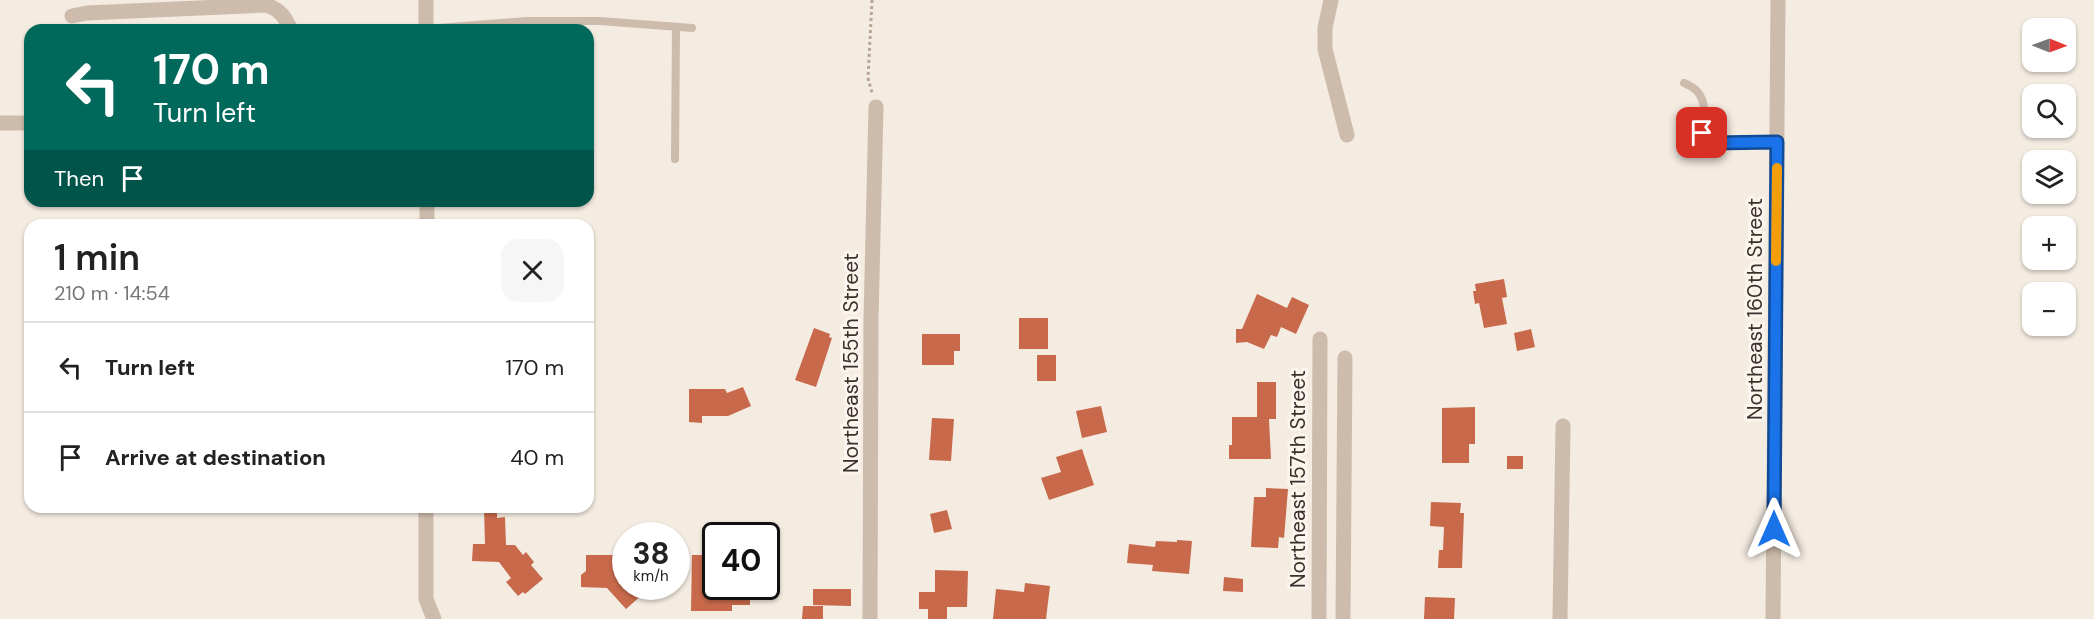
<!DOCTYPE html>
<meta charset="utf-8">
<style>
:root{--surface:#fff;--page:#f6f6f6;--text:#222;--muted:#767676;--line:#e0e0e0}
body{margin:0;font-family:"DM Sans",sans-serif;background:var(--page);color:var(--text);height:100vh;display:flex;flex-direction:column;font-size:22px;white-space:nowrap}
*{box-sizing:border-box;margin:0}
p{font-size:20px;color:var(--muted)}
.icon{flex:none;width:33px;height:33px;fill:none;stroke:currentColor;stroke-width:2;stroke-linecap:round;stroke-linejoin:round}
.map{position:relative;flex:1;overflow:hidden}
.panel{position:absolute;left:24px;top:219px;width:570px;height:294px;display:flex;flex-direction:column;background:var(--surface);border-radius:18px;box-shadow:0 2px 4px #0004}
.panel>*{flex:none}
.hud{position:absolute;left:24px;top:24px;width:570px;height:183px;border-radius:18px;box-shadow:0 2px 4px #0004;background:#00695c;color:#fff;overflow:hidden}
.needle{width:39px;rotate:91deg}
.buttons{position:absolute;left:2022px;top:18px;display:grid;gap:12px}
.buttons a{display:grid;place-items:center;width:54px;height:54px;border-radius:12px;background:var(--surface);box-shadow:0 2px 4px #0004;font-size:30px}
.speed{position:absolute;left:612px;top:522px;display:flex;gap:12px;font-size:30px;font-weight:700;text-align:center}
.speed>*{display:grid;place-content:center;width:78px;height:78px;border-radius:50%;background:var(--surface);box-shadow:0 2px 4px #0004;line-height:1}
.speed small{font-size:15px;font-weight:400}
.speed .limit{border:3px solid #111;border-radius:9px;background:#fff;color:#111}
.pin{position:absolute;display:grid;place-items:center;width:51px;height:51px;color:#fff;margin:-26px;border-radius:12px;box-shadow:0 3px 9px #0006}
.me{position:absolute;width:66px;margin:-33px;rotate:0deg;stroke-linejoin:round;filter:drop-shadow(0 0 4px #0008)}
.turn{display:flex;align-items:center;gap:21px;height:126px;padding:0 30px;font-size:27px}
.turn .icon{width:78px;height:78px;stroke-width:2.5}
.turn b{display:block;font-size:42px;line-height:51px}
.then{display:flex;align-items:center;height:57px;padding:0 30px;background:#0003;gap:12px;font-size:22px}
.round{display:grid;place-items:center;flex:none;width:63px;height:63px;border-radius:18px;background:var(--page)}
.headline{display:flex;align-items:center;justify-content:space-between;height:102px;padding:0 30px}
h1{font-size:36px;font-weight:600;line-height:45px}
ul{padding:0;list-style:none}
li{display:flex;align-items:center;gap:18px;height:90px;padding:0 30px;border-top:2px solid var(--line)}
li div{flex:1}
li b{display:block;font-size:22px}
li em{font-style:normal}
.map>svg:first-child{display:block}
</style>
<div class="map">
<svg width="2094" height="619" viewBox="0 0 2094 619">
<rect width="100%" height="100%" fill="#f4ebe1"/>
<g fill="#c8694b">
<polygon points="1504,279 1507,297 1502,298 1507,324 1484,328 1479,303 1475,304 1473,291 1476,291 1475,284"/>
<polygon points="1257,294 1287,308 1292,297 1309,305 1296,334 1281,327 1277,337 1271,335 1264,349 1247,342 1236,343 1236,329 1242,329"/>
<rect x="1019" y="318" width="29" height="31"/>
<polygon points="814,328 830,334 829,337 832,338 816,387 795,380"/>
<polygon points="1531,329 1535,347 1517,351 1514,333"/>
<polygon points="922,334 960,334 960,351 954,351 954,365 922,365"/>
<rect x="1037" y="355" width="19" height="26"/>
<polygon points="1257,382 1276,382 1276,419 1269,419 1271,459 1229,459 1229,445 1232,445 1232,417 1257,417"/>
<polygon points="743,387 751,406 728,416 702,416 702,423 689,422 689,389 725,389 727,393"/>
<polygon points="1101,406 1107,432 1082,438 1076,411"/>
<polygon points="1475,407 1475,444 1469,444 1469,463 1442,463 1442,408"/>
<polygon points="932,418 954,419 951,461 929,460"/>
<polygon points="1082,449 1094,485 1049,500 1041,478 1061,472 1056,457"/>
<rect x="1507" y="456" width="16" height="13"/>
<polygon points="1266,488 1288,489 1284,538 1279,537 1278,548 1251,547 1254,497 1266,497"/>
<polygon points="1431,502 1461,503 1460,513 1464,513 1462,568 1438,568 1439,550 1443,550 1444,527 1430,526"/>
<polygon points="484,507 497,507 497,518 505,517 506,545 515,545 523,555 526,552 534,562 531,565 543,579 525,594 523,592 518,596 506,582 511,578 499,562 472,561 473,544 485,544"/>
<polygon points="947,510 952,529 934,533 930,514"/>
<polygon points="1177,540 1192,541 1189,574 1152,571 1153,565 1127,563 1129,544 1155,547 1156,541 1177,542"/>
<polygon points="586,555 624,555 623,586 652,586 626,609 607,588 581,587 581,575 586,571"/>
<polygon points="692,555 716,555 716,586 750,586 750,605 732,605 732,611 691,611"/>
<polygon points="935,570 968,571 967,607 947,607 947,619 928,619 928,609 919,609 919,592 935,592"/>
<polygon points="1224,577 1243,579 1243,592 1223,591"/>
<polygon points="1025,583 1050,586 1046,619 993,619 996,589 1024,592"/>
<polygon points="813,589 851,589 851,606 813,605"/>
<polygon points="1425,597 1455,598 1454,619 1424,619"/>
<polygon points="803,606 823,606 823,619 802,619"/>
</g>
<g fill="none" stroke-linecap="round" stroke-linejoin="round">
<polyline stroke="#b9a596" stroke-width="3" stroke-dasharray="3 3" stroke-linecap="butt" points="872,0 868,78 872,93"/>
<g stroke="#cdbbac" stroke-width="8">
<polyline points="426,29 526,21 600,21 692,28"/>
<path d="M 1684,83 C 1708,92 1705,111 1702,133 L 1711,143 L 1777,142"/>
<polyline points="675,159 676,27"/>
</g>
<g stroke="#cdbbac" stroke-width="15">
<polyline points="1331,0 1325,28 1325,49 1347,135"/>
<path d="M 72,16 L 87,13 L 266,5 C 280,9 285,17 291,30"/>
<polyline points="426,30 426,0"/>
<polyline points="870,619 871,320 876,107"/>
<polyline points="1319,619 1320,339"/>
<polyline points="1343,619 1345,358"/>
<polyline points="1560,619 1563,426"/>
</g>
<g stroke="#cdbbac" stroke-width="15">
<polyline points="0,123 30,123"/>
<polyline points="427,225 427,201"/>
<polyline points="426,507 426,599 434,619"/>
<polyline points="1773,619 1778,0"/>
</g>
</g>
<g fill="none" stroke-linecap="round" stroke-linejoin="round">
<defs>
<polyline id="route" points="1702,133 1711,143 1777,142 1774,529"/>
</defs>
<use href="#route" stroke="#114b97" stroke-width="15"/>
<use href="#route" stroke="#1a73e8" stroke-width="10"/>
<polyline stroke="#f59e0b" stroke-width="10" points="1776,261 1777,168"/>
</g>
<g text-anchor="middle" stroke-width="6" stroke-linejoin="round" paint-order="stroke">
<g font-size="21" fill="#3b302b" stroke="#fbf5ee">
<text transform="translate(1755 309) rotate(-90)" y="7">Northeast 160th Street</text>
<text transform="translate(851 363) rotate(-90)" y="7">Northeast 155th Street</text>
<text transform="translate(1298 479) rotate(-90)" y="7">Northeast 157th Street</text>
</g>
</g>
</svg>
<div class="buttons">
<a><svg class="needle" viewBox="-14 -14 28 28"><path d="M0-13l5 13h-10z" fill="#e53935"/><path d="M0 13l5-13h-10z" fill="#767676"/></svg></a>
<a><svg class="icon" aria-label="search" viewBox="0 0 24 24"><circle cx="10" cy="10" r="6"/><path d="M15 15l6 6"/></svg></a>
<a><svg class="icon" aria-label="layers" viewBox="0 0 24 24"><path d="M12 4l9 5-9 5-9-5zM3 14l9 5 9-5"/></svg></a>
<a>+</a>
<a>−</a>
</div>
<div class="speed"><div>38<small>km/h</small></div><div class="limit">40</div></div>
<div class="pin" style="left:1702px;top:133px;background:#d93025"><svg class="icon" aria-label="arrive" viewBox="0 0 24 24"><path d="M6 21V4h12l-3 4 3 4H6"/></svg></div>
<svg class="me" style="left:1774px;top:529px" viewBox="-20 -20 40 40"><path d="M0-17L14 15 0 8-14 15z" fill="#1a73e8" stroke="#fff" stroke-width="4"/></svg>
<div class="hud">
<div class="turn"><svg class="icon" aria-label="left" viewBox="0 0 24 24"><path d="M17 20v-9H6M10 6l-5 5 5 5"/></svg><div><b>170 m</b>Turn left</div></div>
<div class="then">Then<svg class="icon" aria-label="arrive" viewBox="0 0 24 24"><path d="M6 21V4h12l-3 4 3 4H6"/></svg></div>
</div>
<section class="panel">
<div class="headline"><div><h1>1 min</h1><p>210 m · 14:54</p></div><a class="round"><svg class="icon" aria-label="close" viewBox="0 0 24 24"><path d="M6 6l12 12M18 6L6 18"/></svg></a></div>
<ul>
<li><svg class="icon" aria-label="left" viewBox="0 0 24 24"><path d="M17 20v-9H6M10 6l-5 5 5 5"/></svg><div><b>Turn left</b></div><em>170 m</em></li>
<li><svg class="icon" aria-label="arrive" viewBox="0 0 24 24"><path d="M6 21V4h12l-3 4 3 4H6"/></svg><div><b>Arrive at destination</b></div><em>40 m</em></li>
</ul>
</section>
</div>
